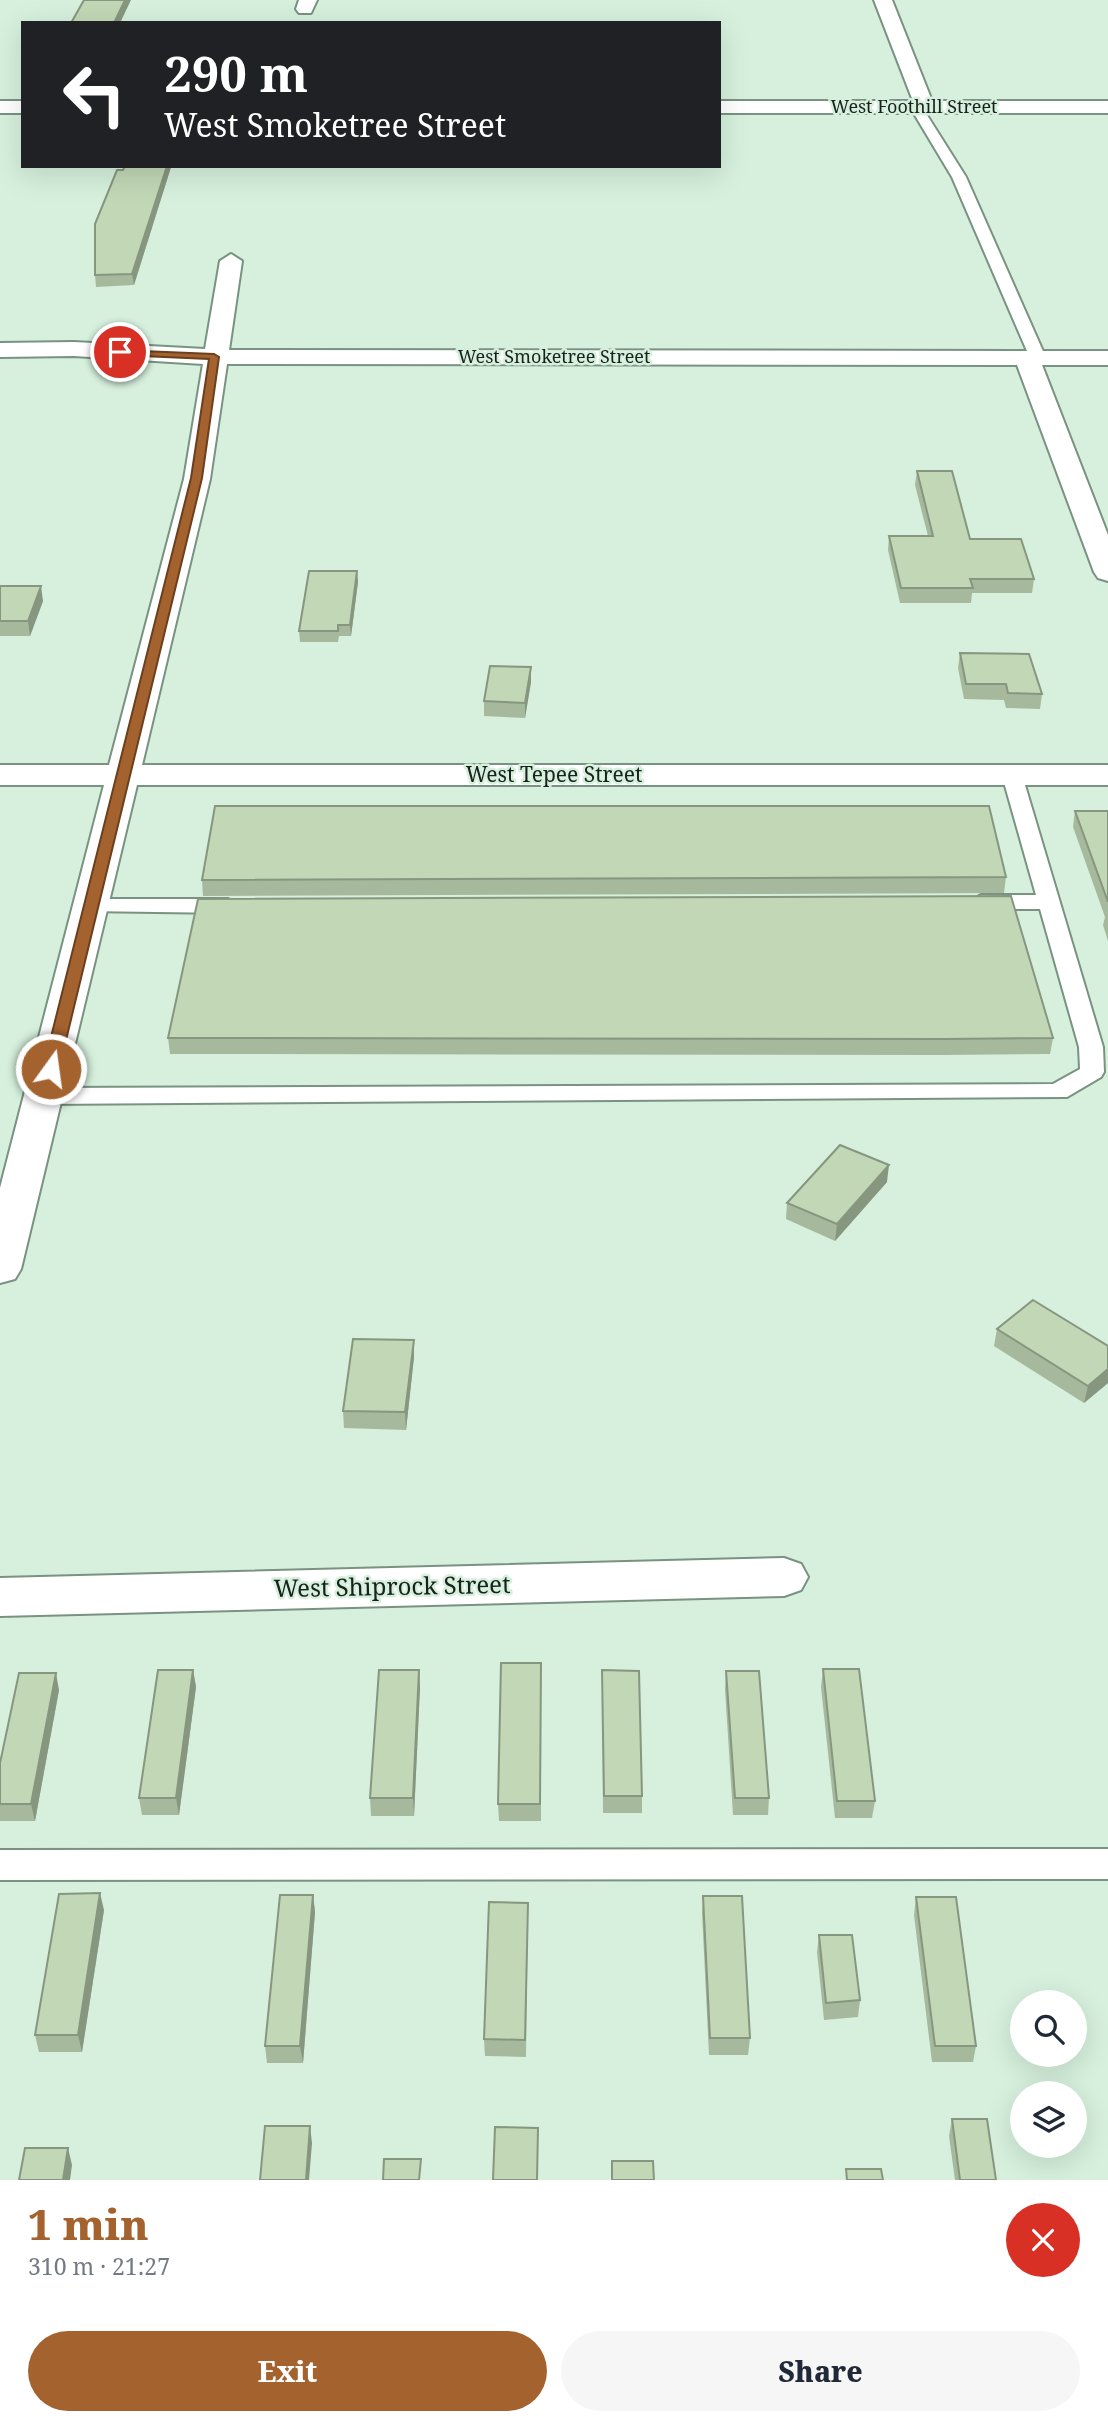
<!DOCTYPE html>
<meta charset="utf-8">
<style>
:root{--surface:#fff;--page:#f6f6f7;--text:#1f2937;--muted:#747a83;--accent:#a4622f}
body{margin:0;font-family:"Noto Serif",serif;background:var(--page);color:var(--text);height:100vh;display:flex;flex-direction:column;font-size:26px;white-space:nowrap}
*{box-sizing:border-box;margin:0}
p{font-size:23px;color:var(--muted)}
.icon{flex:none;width:38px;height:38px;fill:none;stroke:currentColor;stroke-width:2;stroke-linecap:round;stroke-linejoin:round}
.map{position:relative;height:2180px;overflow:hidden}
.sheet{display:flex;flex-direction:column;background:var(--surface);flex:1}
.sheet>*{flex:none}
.guide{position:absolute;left:21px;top:21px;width:700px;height:147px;border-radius:0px;box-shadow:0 7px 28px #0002;background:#202124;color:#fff;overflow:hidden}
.fabs{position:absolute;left:1010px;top:1990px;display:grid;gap:14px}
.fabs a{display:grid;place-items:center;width:77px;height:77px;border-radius:50%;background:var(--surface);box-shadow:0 7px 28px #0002;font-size:35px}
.pin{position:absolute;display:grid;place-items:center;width:60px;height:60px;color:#fff;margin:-30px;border:4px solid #fff;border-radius:50%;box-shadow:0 2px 7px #0007}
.me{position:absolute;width:77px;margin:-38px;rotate:14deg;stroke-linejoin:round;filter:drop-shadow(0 0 5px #0008)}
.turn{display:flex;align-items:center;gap:24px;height:147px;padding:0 28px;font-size:32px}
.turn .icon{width:91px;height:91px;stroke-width:2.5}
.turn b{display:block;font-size:49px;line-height:60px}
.round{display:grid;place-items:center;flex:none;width:74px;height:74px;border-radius:37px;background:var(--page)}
.headline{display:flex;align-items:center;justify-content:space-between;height:119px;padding:0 28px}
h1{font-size:42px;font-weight:800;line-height:52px;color:var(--accent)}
.cta{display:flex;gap:14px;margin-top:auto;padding:14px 28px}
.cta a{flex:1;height:80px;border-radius:42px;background:var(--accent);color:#fff;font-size:28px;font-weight:800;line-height:80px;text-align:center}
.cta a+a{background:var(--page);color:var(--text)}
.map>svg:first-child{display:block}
</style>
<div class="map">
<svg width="1108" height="2180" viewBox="0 0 1108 2180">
<rect width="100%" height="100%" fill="#d6f0dd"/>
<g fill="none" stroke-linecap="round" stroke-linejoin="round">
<defs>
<g id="service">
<polygon points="912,104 920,104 966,177 1046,358 1043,361 1038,363 1030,358 952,177 910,107"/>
<polygon points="1012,769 1022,775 1103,1047 1104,1072 1101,1077 1067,1097 44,1104 35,1101 32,1096 35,1091 44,1088 1053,1084 1080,1069 1079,1047 1040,909 981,909 970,902 981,895 1036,895 1002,775"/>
<polygon points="92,899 228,899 239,906 228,913 84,911 81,906 84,901"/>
<polygon points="1108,1849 1108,1879 0,1880 0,1850"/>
</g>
<g id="minor">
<polygon points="299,0 317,0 311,13 299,13 296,9"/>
<polygon points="874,0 892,0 932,101 1108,101 1108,113 719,113 719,101 913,101"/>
<rect x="0" y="101" width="23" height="12"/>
<polygon points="231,254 242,261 229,350 1108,351 1108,365 1042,365 1108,535 1108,581 1098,578 1094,572 1017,365 227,364 210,479 142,765 1108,765 1108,785 137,785 21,1269 15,1279 0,1283 0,1188 104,785 0,785 0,765 109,765 184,479 203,364 74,356 0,357 0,343 74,342 205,349 220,261"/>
<polygon points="784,1558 801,1564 808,1577 801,1590 784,1596 0,1616 0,1578"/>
</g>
</defs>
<use href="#service" stroke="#799281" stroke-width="4"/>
<use href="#minor" stroke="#799281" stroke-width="4"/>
<use href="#service" fill="#fff" fill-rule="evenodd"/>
<use href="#minor" fill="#fff" fill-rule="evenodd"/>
</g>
<g fill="#a6b99c">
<polygon points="125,166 187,166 187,167 171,167 134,285 96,287 95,275"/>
<polygon points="917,471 970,539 1034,579 1032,593 972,593 971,603 900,603 888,550 889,536 928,536 915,485"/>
<polygon points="357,571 358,582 351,636 339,636 338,642 300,642 299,631"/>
<polygon points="0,586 43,601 30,636 0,636"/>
<polygon points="960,653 1042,694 1040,709 1006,708 1004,700 964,699 958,668"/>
<polygon points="531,667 531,682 525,718 484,716 484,701"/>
<polygon points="1075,811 1108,811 1108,941 1103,925 1105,917 1073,827"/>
<polygon points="1006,877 1004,893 203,896 202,880"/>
<polygon points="168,1038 1053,1038 1050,1054 943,1055 170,1054"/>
<polygon points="887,1182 835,1241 786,1219 787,1203"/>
<polygon points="997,1329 1108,1346 1108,1383 1084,1403 994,1346"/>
<polygon points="414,1340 414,1357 406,1430 344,1428 343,1411"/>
<polygon points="541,1663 541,1821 499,1821 498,1804"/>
<polygon points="823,1669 875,1801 872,1818 835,1818 821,1687"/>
<polygon points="193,1670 196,1687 179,1815 142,1815 139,1798"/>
<polygon points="419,1670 420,1687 414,1816 371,1816 370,1798"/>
<polygon points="602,1670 642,1796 642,1813 603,1813"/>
<polygon points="726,1671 769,1798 768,1815 733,1815 725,1689"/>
<polygon points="59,1690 35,1821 0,1821 0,1763"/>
<polygon points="313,1895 315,1912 303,2063 267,2063 265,2046"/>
<polygon points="703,1896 750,2038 748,2055 709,2055 702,1913"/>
<polygon points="916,1897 976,2046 973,2062 932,2062 914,1915"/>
<polygon points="528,1903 526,2057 485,2056 484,2039"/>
<polygon points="104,1910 82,2052 39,2052 35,2035"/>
<polygon points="819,1935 860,2000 858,2017 824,2020 817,1952"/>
<polygon points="952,2119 996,2180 955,2180 949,2136"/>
</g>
<g fill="#87967f">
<polygon points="125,0 131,0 120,23 114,23"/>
<polygon points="167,166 171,166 171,167 134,285 132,274"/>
<polygon points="357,571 358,582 351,636 350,625"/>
<polygon points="41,586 43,601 30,636 28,621"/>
<polygon points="531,667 531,682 525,718 525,703"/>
<polygon points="889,1165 887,1182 835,1241 837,1224"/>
<polygon points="414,1340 414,1357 406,1430 405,1412"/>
<polygon points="1108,1369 1108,1383 1084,1403 1088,1386"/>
<polygon points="193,1670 196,1687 179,1815 176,1798"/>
<polygon points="419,1670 420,1687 414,1816 413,1798"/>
<polygon points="56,1673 59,1690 35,1821 31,1804"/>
<polygon points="100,1893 104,1910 82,2052 78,2035"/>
<polygon points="313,1895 315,1912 303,2063 300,2046"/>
<polygon points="310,2126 312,2143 309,2180 306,2180"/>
<polygon points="68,2148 72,2165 70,2180 63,2180"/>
</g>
<g fill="#c1d7b5" stroke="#87967f" stroke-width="2">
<polygon points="84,0 125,0 114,23 71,23"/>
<polygon points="125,166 167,166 132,274 95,275 95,224 117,170 123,170"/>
<polygon points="917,471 952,471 970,539 1021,539 1034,579 970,579 973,588 901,588 889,536 933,536"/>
<polygon points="309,571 357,571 350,625 338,625 338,631 299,631"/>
<polygon points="0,586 41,586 28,621 0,621"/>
<polygon points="960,653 1029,654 1042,694 1008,693 1006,684 966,684"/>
<polygon points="490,666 531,667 525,703 484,701"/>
<polygon points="215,806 989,806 1006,877 202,880"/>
<polygon points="1075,811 1108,811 1108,902"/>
<polygon points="1011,896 1053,1038 945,1039 168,1038 198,899"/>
<polygon points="840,1145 889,1165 837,1224 787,1203"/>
<polygon points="1033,1300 1108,1346 1108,1369 1088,1386 997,1329"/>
<polygon points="353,1339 414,1340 405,1412 343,1411"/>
<polygon points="501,1663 541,1663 540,1804 498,1804"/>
<polygon points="823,1669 859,1669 875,1801 837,1801"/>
<polygon points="158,1670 193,1670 176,1798 139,1798"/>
<polygon points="379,1670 419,1670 413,1798 370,1798"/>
<polygon points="602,1670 639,1671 642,1796 604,1796"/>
<polygon points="726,1671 759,1671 769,1798 735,1798"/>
<polygon points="19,1673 56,1673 31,1804 0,1804 0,1763"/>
<polygon points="100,1893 78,2035 35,2035 59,1894"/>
<polygon points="280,1895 313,1895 300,2046 265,2046"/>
<polygon points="703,1896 742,1896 750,2038 710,2038"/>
<polygon points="916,1897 956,1897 976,2046 935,2046"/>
<polygon points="489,1902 528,1903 525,2040 484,2039"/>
<polygon points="819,1935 852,1935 860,2000 826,2003"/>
<polygon points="952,2119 987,2119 996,2180 960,2180"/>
<polygon points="265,2126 310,2126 306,2180 260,2180"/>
<polygon points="495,2127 538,2128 537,2180 493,2180"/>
<polygon points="25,2148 68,2148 63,2180 19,2180"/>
<polygon points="384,2159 421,2159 419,2180 383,2180"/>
<polygon points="612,2161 653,2161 654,2180 612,2180"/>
<polygon points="846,2169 881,2169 883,2180 847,2180"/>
</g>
<polygon fill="#a4622f" stroke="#6b401f" stroke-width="2" points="117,350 214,354 219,357 202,478 59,1069 51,1074 43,1069 191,478 209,359 120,355"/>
<g text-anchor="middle" stroke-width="5" stroke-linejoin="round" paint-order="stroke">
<g font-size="18" fill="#18211b" stroke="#d6f0dd">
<text x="914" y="113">West Foothill Street</text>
<text x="554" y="363">West Smoketree Street</text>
</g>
<g font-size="21" fill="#18211b" stroke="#d6f0dd">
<text x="554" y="782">West Tepee Street</text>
</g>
<g font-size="24" fill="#18211b" stroke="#d6f0dd">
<text transform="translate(392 1587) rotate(-1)" y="8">West Shiprock Street</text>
</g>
</g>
</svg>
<div class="fabs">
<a><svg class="icon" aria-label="search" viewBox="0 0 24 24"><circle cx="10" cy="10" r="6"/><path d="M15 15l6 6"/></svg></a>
<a><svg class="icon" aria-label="layers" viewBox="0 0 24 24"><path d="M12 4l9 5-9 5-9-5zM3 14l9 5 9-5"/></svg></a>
</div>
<div class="pin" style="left:120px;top:352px;background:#d93025"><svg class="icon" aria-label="arrive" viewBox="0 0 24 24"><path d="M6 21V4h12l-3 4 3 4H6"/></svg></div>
<svg class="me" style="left:51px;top:1069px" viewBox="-20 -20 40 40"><circle r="17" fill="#a4622f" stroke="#fff" stroke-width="3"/><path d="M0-11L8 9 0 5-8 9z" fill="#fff"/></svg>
<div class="guide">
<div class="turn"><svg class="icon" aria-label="left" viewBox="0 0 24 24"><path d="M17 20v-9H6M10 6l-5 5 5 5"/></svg><div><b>290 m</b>West Smoketree Street</div></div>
</div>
</div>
<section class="sheet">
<div class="headline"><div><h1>1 min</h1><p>310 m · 21:27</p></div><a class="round" style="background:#d93025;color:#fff"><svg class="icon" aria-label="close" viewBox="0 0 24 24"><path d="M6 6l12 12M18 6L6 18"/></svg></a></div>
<div class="cta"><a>Exit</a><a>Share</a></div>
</section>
